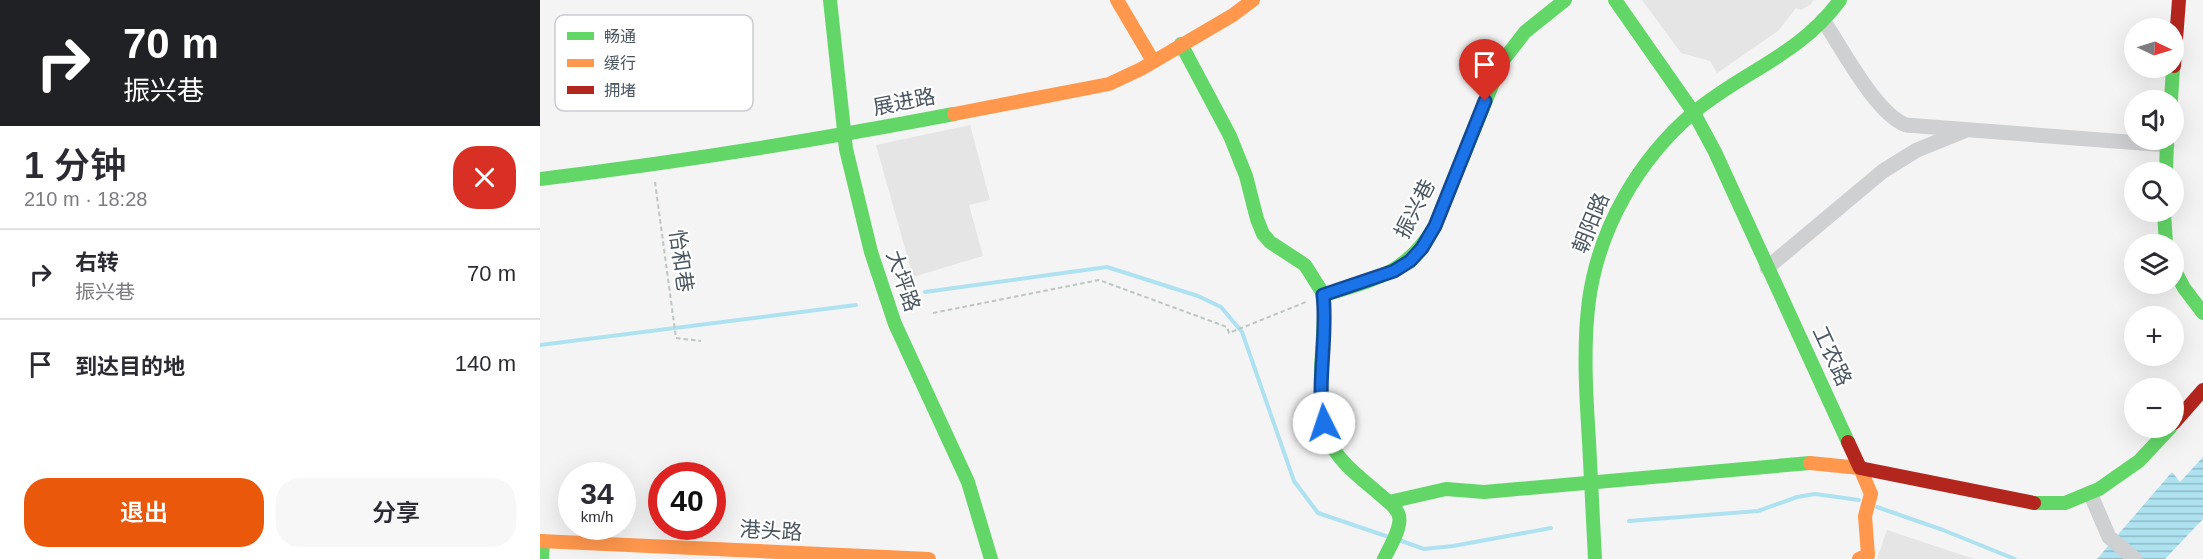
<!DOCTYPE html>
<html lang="zh">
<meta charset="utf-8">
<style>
:root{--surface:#fff;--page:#f7f7f7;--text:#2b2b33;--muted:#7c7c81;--line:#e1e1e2;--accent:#ea580c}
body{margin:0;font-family:Arial,"Noto Sans SC",sans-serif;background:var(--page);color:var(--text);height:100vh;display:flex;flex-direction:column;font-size:22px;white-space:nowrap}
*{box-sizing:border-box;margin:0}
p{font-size:20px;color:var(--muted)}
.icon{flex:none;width:33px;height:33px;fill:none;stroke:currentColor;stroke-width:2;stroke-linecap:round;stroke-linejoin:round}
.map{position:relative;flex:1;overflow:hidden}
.drawer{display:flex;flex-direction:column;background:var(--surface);width:540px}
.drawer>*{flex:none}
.banner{background:#202124;color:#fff;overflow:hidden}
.needle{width:39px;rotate:94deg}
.tools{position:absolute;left:1584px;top:18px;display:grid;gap:12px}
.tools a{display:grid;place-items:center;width:60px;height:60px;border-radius:50%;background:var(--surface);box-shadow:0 6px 24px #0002;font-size:30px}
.speed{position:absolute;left:18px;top:462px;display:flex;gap:12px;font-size:30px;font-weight:700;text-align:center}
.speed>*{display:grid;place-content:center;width:78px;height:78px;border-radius:50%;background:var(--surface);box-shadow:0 6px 24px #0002;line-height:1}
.speed small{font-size:15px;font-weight:400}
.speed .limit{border:9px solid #d22;background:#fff;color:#111}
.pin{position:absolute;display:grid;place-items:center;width:51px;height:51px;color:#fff;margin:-62px -26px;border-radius:50% 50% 50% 0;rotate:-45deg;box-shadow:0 0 6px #0007}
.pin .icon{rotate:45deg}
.me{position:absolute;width:66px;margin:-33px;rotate:356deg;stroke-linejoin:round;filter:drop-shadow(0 0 4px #0008)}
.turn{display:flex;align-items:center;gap:21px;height:126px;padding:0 24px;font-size:27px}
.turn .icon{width:78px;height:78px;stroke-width:2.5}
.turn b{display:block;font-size:42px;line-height:51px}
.round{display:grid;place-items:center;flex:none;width:63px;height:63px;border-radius:24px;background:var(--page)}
.summary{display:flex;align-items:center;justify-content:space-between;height:102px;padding:0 24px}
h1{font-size:36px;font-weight:600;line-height:45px}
.cta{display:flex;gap:12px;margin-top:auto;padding:12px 24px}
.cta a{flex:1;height:69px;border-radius:24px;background:var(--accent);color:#fff;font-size:24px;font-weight:600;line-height:69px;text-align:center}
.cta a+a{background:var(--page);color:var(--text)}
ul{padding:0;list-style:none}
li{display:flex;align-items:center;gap:18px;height:90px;padding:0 24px;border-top:2px solid var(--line)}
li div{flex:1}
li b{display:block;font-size:22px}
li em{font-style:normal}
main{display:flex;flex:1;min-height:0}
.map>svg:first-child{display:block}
</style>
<main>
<section class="drawer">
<div class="banner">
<div class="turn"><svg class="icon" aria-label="right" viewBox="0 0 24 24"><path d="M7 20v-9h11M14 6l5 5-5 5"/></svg><div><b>70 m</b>振兴巷</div></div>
</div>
<div class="summary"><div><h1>1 分钟</h1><p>210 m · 18:28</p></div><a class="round" style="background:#d93025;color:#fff"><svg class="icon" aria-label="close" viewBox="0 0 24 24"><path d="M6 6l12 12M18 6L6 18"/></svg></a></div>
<ul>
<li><svg class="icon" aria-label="right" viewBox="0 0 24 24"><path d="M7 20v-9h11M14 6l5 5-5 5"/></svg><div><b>右转</b><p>振兴巷</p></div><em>70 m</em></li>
<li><svg class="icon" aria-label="arrive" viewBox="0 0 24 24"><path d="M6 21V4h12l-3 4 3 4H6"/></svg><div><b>到达目的地</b></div><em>140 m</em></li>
</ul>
<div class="cta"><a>退出</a><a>分享</a></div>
</section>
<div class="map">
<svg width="1663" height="559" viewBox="0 0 1663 559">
<defs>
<pattern id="water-rules" width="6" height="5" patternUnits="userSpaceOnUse" patternTransform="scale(1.5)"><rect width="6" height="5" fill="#aee2f0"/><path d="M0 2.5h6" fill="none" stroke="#90bac6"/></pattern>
</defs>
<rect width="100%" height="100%" fill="#f4f4f4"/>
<g fill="#e6e5e6">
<polygon points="1102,0 1274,0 1270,5 1261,10 1256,8 1238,31 1177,73 1170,61 1141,53"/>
<polygon points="430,125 450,200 429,205 443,256 373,277 336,145"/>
<polygon points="1347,530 1434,559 1337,559"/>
</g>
<polygon fill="url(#water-rules)" points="1663,457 1663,519 1625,559 1557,559 1632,472 1640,482"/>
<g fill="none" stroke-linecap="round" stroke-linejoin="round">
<g stroke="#aee2f0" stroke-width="4">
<polyline points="385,292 567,267 658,296 681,307 702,332 754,481 778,513 846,536"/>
<polyline points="0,345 316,305"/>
<polyline points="1337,507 1403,530 1475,559"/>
<polyline points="1089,521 1218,511 1257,497 1275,494 1319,500"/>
<polyline points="859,540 884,549 913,546 1011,528"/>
</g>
<g stroke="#bcc7c4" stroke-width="2" stroke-dasharray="4.5 3" stroke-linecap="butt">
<polyline points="115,182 136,338 161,341"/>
<polyline points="393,313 559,280 687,327 689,333 766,302"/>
</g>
<g stroke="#ced0d2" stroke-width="15">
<path d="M 1283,20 C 1302,48 1336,114 1366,125 L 1627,145"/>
<polyline points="1227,268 1343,171 1377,150 1424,131"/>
<polyline points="1550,493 1569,537 1595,559"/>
</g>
<g stroke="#63d668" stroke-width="14">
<polyline points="290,0 306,149 331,252 355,324 428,482 451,559"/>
<polyline points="1075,0 1154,113 1175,152 1308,442"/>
<path d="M 641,44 L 690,136 L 706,176 L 717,219 L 723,234 L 730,242 L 765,265 L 784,295 C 834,280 866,274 895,226 L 961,63 L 985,32 L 1025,0"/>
<polyline points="1631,100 1633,68"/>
<polyline points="1626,172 1627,140"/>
<path d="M 0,179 C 139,162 277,140 414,114"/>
<polyline points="1624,212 1626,244"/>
<polyline points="1634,269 1644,288 1663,313"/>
<path d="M 784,295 C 786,339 773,396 788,438 C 797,462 825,481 844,498 C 850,503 857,508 859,516 C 862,528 849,548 844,559"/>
<polyline points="849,502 906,489 944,492 1270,463"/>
<polyline points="1494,503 1525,503 1559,489 1599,461 1630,428"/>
<polyline points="2,559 3,541"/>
<path d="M 1055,559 C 1053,520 1051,480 1049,441 C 1046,394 1043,346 1049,300 C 1059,228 1098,160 1153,113 C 1203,71 1259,56 1300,0"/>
</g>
<g stroke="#ff974d" stroke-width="14">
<polyline points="577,0 613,61"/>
<polyline points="414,114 569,84 601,69 693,15 713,0"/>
<polyline points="1270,463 1320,468 1331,494 1325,516 1328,555 1319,559"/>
<polyline points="0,541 389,559"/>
</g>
<g stroke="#b3261e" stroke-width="14">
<polyline points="1634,66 1639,0"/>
<polyline points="1634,423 1663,390"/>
<polyline points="1308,442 1320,468 1494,503"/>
</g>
</g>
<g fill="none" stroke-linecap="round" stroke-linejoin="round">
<defs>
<path id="route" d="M 784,423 C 776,383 788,337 783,295 L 854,271 L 870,261 L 882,248 L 895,226 L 945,101"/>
</defs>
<use href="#route" stroke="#114b97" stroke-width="15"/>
<use href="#route" stroke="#1a73e8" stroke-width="10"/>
</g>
<g text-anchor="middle" stroke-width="4.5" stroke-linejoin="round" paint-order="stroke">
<g font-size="21" fill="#4a5661" stroke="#fff">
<text transform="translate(364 102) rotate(-11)" y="7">展进路</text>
<text transform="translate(875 209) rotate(-63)" y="7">振兴巷</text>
<text transform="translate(1051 223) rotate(-68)" y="7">朝阳路</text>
<text transform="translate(141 261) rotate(82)" y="7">怡和巷</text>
<text transform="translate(363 281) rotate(71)" y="7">大坪路</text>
<text transform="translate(1292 356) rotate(65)" y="7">工农路</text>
<text transform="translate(231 531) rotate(3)" y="7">港头路</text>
</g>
</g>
<rect x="15" y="15" width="198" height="96" rx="9" fill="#fff" stroke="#c9ccd0" stroke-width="1.5"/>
<rect x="27" y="32" width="27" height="8" fill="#63d668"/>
<rect x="27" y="59" width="27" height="8" fill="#ff974d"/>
<rect x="27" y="86" width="27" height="8" fill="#b3261e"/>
<g font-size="16" fill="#4a5661">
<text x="64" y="42">畅通</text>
<text x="64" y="69">缓行</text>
<text x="64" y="96">拥堵</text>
</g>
</svg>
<div class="tools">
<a><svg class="needle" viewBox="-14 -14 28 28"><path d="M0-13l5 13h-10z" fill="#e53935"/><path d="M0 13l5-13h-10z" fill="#7c7c81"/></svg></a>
<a><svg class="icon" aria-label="sound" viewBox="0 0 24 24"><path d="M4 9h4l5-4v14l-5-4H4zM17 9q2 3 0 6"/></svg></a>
<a><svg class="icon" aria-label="search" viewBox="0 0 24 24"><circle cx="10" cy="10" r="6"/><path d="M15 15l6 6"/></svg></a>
<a><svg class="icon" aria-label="layers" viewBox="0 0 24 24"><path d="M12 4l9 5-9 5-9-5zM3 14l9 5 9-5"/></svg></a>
<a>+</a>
<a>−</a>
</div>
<div class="speed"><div>34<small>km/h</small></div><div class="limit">40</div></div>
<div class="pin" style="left:945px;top:101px;background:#d93025"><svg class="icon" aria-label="arrive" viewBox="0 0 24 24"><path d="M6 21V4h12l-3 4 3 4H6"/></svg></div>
<svg class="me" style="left:784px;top:423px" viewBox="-20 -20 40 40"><circle r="19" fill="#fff"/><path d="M0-13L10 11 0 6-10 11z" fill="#1a73e8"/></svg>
</div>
</main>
